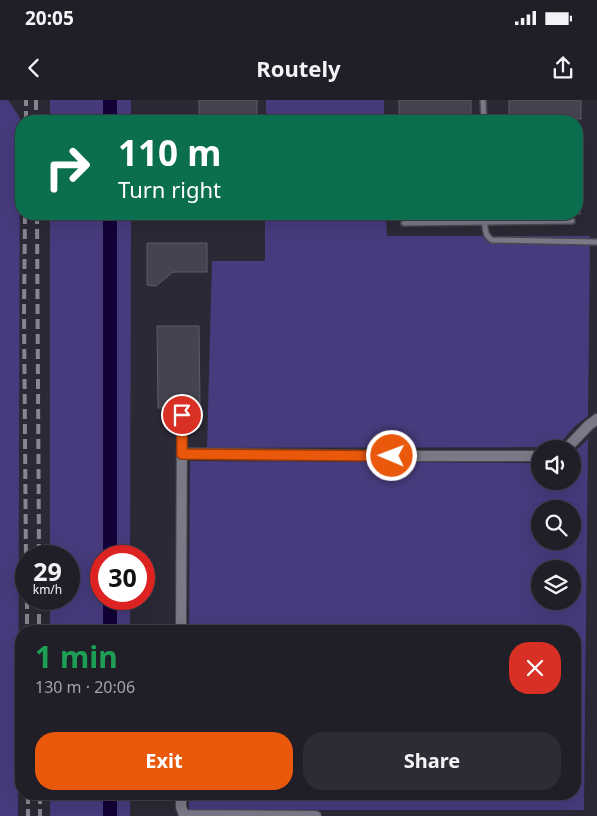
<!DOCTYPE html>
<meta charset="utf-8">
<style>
:root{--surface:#201f28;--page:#2d2c34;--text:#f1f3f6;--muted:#a2a2a8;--line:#3d3d45;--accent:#ea580c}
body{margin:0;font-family:"Noto Sans",sans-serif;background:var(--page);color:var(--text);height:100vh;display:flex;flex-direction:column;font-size:19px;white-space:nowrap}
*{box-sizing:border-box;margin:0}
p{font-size:16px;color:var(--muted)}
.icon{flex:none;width:28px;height:28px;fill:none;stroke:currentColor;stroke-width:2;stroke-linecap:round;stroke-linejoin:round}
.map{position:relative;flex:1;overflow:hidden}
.details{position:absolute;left:15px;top:525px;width:566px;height:175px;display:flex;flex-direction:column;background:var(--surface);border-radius:20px;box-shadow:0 5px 20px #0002,0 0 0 1px var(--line)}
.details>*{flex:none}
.banner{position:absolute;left:15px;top:15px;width:568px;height:105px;border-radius:20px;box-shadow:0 5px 20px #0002,0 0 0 1px var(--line);background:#0b6e4f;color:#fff;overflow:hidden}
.controls{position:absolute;left:531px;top:340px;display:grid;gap:10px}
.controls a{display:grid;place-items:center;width:50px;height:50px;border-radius:50%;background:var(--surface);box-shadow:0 5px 20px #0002,0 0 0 1px var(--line);font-size:25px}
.speed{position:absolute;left:15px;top:445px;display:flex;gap:10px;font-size:25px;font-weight:700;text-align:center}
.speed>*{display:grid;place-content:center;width:65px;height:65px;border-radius:50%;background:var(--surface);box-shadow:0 5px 20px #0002,0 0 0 1px var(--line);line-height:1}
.speed small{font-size:12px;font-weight:400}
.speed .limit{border:8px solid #d22;background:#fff;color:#111}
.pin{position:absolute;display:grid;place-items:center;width:42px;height:42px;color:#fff;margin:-21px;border:2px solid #fff;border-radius:50%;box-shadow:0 1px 5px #0007}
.me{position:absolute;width:55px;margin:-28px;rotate:271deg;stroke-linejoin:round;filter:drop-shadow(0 0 4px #0008)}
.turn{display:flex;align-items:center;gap:18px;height:105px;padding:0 20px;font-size:22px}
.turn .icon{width:65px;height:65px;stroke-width:2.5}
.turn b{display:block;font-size:35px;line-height:42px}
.round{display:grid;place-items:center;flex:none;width:52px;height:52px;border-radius:20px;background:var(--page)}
.headline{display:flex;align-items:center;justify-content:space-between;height:85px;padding:0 20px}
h1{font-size:30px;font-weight:700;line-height:38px;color:#1e9e55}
.cta{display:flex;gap:10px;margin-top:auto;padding:10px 20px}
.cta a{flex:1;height:58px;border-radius:20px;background:var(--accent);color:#fff;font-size:20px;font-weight:700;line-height:58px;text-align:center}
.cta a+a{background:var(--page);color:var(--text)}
.status{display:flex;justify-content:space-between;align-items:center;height:35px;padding:0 25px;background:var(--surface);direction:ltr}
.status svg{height:14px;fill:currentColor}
header{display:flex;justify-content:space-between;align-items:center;height:65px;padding:0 20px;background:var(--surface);font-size:22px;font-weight:700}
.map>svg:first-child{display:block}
</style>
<div class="status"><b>20:05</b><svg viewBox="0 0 49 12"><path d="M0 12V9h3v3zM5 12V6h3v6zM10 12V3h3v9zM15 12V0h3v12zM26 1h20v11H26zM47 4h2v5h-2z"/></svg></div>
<header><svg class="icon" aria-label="back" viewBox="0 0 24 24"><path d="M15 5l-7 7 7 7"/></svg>Routely<svg class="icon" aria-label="share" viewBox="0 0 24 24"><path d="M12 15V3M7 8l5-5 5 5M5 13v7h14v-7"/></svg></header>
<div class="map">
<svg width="597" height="716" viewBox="0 0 597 716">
<rect width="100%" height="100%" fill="#2a2935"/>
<g fill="#473b7d" fill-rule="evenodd">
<polygon points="0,0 8,0 20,18 18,716 0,716"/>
<rect x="50" y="0" width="81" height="21"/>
<rect x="266" y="0" width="118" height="21"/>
<polygon points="50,114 131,114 130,456 101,456 101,499 130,499 130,531 50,531 50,499 69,499 69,456 50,456"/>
<polygon points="265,114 386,114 387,136 590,136 588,316 575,326 557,347 207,348 212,161 265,161"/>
<path d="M 588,339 L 584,710 L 189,710 L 189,694 L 575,694 L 575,531 L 189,531 L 190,361 L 540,363 L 540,381 L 572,381 L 573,353 ZM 540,409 L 572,409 L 572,441 L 540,441 ZM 540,469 L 572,469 L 572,501 L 540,501 Z"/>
<rect x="50" y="694" width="80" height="22"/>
</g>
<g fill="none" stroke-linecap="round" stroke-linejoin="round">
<g stroke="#130237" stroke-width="14">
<polyline points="110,0 110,21"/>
<polyline points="110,114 110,456"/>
<polyline points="110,499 110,531"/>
<polyline points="110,694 110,716"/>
</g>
</g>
<g fill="#44434f" stroke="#5d5c69">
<rect x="199" y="0" width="58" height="21"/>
<rect x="399" y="0" width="72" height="18"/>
<rect x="509" y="0" width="72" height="19"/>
<rect x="576" y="82" width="4" height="32"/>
<polygon points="147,143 207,143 207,172 173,172 156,186 147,185"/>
<polygon points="157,226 199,226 200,308 158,308"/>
</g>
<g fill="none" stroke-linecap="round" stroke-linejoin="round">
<defs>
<g id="service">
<polyline points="483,0 484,21"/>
<path d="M 485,114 C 485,123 483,135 492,140 L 597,142"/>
<polyline points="404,123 572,121"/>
</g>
<g id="minor">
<polyline points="566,349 589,325 597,319"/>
<polyline points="182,353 411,356 540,356"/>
<polyline points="181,531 182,315"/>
<polyline points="181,694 181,707 184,715 316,716"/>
</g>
</defs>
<use href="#service" stroke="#484851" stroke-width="8"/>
<use href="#minor" stroke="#484851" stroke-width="12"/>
<use href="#service" stroke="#7a7987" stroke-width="5"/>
<use href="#minor" stroke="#7a7987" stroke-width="10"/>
<g stroke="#878690" stroke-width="4" stroke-dasharray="10 5" stroke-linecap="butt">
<polyline points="36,0 36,21"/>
<polyline points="26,21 26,0"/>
<polyline points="25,114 24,212 26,463"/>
<polyline points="37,114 39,456"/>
<polyline points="27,499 27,531"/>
<polyline points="39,499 39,531"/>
<polyline points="28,694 28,716"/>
<polyline points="40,694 40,716"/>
</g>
</g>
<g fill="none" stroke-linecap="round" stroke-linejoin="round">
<defs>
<polyline id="route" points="182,315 182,354 392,356"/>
</defs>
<use href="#route" stroke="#983908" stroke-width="12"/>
<use href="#route" stroke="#ea580c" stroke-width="9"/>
</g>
</svg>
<div class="controls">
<a><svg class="icon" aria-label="sound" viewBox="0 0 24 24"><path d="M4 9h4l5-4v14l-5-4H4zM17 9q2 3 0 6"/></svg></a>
<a><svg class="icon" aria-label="search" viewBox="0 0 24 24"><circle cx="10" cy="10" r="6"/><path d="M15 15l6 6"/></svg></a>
<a><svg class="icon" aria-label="layers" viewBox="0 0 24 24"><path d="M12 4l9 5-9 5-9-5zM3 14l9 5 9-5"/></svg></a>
</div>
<div class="speed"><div>29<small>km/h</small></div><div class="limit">30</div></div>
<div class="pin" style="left:182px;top:315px;background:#d93025"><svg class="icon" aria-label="arrive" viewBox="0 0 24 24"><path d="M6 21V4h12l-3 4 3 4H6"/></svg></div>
<svg class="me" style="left:392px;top:356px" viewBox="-20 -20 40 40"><circle r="17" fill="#ea580c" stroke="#fff" stroke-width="3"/><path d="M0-11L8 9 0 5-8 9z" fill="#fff"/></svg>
<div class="banner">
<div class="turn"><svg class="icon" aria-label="right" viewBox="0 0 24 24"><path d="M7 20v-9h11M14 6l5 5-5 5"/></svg><div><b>110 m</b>Turn right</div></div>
</div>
<section class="details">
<div class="headline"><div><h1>1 min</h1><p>130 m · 20:06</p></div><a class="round" style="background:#d93025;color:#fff"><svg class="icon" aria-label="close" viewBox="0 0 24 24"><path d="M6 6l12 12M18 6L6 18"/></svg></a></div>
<div class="cta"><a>Exit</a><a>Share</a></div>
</section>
</div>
